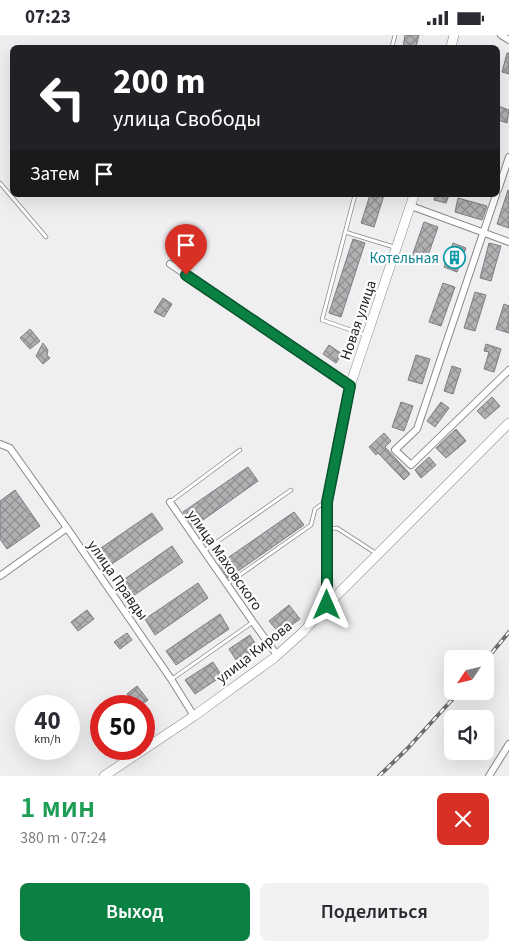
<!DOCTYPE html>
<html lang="ru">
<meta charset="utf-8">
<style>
:root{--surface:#fff;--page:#f2f2f3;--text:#2b2b33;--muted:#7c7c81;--accent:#0b8043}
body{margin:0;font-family:"Source Sans 3",sans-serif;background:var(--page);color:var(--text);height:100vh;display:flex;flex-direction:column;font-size:19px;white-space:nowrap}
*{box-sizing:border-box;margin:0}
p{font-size:16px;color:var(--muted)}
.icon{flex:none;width:28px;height:28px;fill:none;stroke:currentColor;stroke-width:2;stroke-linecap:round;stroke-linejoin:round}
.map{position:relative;height:741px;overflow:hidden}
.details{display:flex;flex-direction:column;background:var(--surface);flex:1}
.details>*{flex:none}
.banner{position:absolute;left:10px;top:10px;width:490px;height:152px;border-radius:8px;box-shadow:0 5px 20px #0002;background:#202124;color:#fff;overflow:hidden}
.needle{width:32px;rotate:235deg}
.controls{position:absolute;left:444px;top:615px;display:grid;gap:10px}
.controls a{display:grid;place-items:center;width:50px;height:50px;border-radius:8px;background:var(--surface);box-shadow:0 5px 20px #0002;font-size:25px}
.speed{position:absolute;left:15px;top:660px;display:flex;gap:10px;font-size:25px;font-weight:700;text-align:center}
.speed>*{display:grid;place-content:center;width:65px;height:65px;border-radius:50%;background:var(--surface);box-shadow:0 5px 20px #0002;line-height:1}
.speed small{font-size:12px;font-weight:400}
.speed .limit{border:8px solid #d22;background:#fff;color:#111}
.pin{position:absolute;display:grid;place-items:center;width:42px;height:42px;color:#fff;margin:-51px -21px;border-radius:50% 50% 50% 0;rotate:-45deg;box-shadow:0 0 5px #0007}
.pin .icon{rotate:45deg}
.me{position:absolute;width:55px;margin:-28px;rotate:0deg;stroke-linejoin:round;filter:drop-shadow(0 0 4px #0008)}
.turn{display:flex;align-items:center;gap:18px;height:105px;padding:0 20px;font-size:22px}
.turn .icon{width:65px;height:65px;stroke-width:2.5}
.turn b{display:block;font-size:35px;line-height:42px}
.then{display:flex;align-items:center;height:48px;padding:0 20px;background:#0003;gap:10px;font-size:19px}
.round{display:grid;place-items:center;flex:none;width:52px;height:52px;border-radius:8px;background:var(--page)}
.summary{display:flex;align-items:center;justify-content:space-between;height:85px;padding:0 20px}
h1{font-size:30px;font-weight:600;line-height:38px;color:#1e9e55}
.primary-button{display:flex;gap:10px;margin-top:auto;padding:10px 20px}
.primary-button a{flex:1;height:58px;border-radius:8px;background:var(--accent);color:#fff;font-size:20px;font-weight:600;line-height:58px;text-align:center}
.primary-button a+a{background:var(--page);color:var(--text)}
.status{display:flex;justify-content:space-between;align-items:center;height:35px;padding:0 25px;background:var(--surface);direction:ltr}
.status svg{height:14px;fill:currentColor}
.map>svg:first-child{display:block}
</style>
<div class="status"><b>07:23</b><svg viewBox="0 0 49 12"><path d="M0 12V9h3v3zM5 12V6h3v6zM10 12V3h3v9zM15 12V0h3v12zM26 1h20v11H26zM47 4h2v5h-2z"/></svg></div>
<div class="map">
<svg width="509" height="741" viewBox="0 0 509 741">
<defs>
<pattern id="building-cross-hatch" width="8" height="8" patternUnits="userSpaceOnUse" patternTransform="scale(1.25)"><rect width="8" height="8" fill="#b1b1b4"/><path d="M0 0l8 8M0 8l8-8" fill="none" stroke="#8f8f92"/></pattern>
</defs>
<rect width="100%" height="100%" fill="#efeff2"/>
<g fill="url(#building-cross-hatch)" stroke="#7e7e81">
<polygon points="405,0 419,0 416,12 403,12"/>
<polygon points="507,18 509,18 509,39 502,37"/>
<polygon points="498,71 509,75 507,88 498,85"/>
<polygon points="508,155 509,156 509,193 497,189"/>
<polygon points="370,160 384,160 374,192 361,188"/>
<polygon points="435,160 449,160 446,168 434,165"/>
<polygon points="458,163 487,171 482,185 455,177"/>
<polygon points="424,187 438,192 425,229 411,224"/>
<polygon points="353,204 365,208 341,282 329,278"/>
<polygon points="453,208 466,213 457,237 444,232"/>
<polygon points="489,208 501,211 491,246 480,243"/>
<polygon points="443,248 455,252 441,291 429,287"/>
<polygon points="475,257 486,260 475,296 464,293"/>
<polygon points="163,263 172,269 164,282 154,277"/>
<polygon points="504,269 509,271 509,298 496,294"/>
<polygon points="30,294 40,306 30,314 20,303"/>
<polygon points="43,308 48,315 47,320 50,323 43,329 36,321"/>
<polygon points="486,309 501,314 494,337 484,334 489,317 484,316"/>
<polygon points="329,310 342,319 336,328 323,319"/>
<polygon points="416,320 430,324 422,349 408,345"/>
<polygon points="452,331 461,334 453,359 444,356"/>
<polygon points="492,362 500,371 485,384 477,376"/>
<polygon points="401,367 413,371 404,396 392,392"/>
<polygon points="441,367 449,373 435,392 427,386"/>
<polygon points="456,394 466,406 446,423 436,413"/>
<polygon points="384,398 391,406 385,412 410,439 404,445 378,418 376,420 369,412"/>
<polygon points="429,422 436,430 421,443 415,435"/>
<polygon points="248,432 258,446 193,492 183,477"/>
<polygon points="15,455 40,491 7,514 0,504 0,466"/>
<polygon points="294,477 304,490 228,543 219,529"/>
<polygon points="152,478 163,494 109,531 98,515"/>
<polygon points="172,511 183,527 130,563 119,548"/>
<polygon points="198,548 208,563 155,600 145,584"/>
<polygon points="289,570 300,584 280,599 269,586"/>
<polygon points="87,575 94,584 78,596 71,587"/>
<polygon points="220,579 229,594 176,630 166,616"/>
<polygon points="127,598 132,605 120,614 114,607"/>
<polygon points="250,600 259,615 238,628 229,614"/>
<polygon points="213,627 222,641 195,659 185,645"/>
<polygon points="137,651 148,665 140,671 136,671 127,659"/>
</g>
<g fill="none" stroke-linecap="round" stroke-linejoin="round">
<defs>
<g id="lane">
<polyline points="392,12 395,0"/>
<polyline points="0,148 46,202"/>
<polyline points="355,160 322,285 365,300"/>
<polyline points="345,197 394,212"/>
<polyline points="170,467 240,415"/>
<polyline points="328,494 337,493 377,519"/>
<polyline points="204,516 291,455"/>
<polyline points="227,549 311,490 315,474 325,467"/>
<polyline points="172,644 253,587"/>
</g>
<g id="street">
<polyline points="501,0 509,5"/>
<polyline points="498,155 509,122"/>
<polyline points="496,160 417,394 395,415 411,430 509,335"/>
<polyline points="411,171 509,207"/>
<polyline points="170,229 350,351"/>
<polyline points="0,409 10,413 67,493"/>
<polyline points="170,467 253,587 277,620"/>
<polyline points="0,541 67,493 171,644 194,681"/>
<polyline points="489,741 509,709"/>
</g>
<g id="secondary">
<polyline points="451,12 454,0"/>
<polyline points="327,570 327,467 339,401 350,351 414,160"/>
<polyline points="104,741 194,681 274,623 303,597 327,570 509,388"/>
</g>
</defs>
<use href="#lane" stroke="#88888b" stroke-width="4.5"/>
<use href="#street" stroke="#88888b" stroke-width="8"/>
<use href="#secondary" stroke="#88888b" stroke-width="10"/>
<use href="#lane" stroke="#fff" stroke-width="3"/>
<use href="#street" stroke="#fff" stroke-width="6"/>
<use href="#secondary" stroke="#fff" stroke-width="9"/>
<defs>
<g id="rail">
<polyline points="485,626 509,597"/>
<polyline points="379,741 407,714 460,656"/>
</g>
</defs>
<use href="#rail" stroke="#6d6c6f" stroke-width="4"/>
<use href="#rail" stroke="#fdfdff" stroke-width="2" stroke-dasharray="5.5" stroke-linecap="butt"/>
</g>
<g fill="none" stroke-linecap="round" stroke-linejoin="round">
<defs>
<polyline id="route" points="186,240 350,351 327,467 327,570"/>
</defs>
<use href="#route" stroke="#07532c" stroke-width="12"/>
<use href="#route" stroke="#0b8043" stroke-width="9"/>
</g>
<defs>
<symbol id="building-ring" viewBox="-11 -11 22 22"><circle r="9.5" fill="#fdfdff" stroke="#0f9aa8" stroke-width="1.5"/><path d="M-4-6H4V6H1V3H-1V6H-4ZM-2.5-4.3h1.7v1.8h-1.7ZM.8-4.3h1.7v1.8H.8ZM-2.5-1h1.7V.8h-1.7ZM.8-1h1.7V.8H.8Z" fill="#0f9aa8"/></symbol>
</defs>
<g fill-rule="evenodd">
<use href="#building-ring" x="442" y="210" width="25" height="25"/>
</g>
<g text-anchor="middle" stroke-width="4.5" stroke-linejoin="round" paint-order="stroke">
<g font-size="15" fill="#0d838f" stroke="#fdfdff" text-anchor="end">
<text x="439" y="228">Котельная</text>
</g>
<g font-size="15" fill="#1e1d1f" stroke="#fdfdff">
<text transform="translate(358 285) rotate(-71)" y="5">Новая улица</text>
<text transform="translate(225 525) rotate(55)" y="5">улица Маховского</text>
<text transform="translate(118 545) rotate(55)" y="5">улица Правды</text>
<text transform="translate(254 617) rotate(-38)" y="5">улица Кирова</text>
</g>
</g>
</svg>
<div class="controls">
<a><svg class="needle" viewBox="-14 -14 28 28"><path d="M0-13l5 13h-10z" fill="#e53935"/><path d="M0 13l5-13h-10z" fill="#7c7c81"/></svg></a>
<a><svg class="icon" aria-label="sound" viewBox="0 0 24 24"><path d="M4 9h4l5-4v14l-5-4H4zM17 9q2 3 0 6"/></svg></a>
</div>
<div class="speed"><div>40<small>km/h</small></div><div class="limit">50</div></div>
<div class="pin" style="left:186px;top:240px;background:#d93025"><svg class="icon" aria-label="arrive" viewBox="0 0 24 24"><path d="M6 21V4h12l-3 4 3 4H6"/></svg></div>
<svg class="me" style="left:327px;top:570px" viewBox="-20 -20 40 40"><path d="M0-17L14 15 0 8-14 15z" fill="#0b8043" stroke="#fff" stroke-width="4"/></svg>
<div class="banner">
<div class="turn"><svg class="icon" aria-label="left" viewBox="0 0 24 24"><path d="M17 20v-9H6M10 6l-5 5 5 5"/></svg><div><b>200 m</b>улица Свободы</div></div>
<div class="then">Затем<svg class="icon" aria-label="arrive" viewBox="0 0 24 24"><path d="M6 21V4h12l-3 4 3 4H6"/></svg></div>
</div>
</div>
<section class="details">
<div class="summary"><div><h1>1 мин</h1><p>380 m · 07:24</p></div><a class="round" style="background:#d93025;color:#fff"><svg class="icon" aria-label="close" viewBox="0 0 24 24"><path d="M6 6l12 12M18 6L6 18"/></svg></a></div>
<div class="primary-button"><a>Выход</a><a>Поделиться</a></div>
</section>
